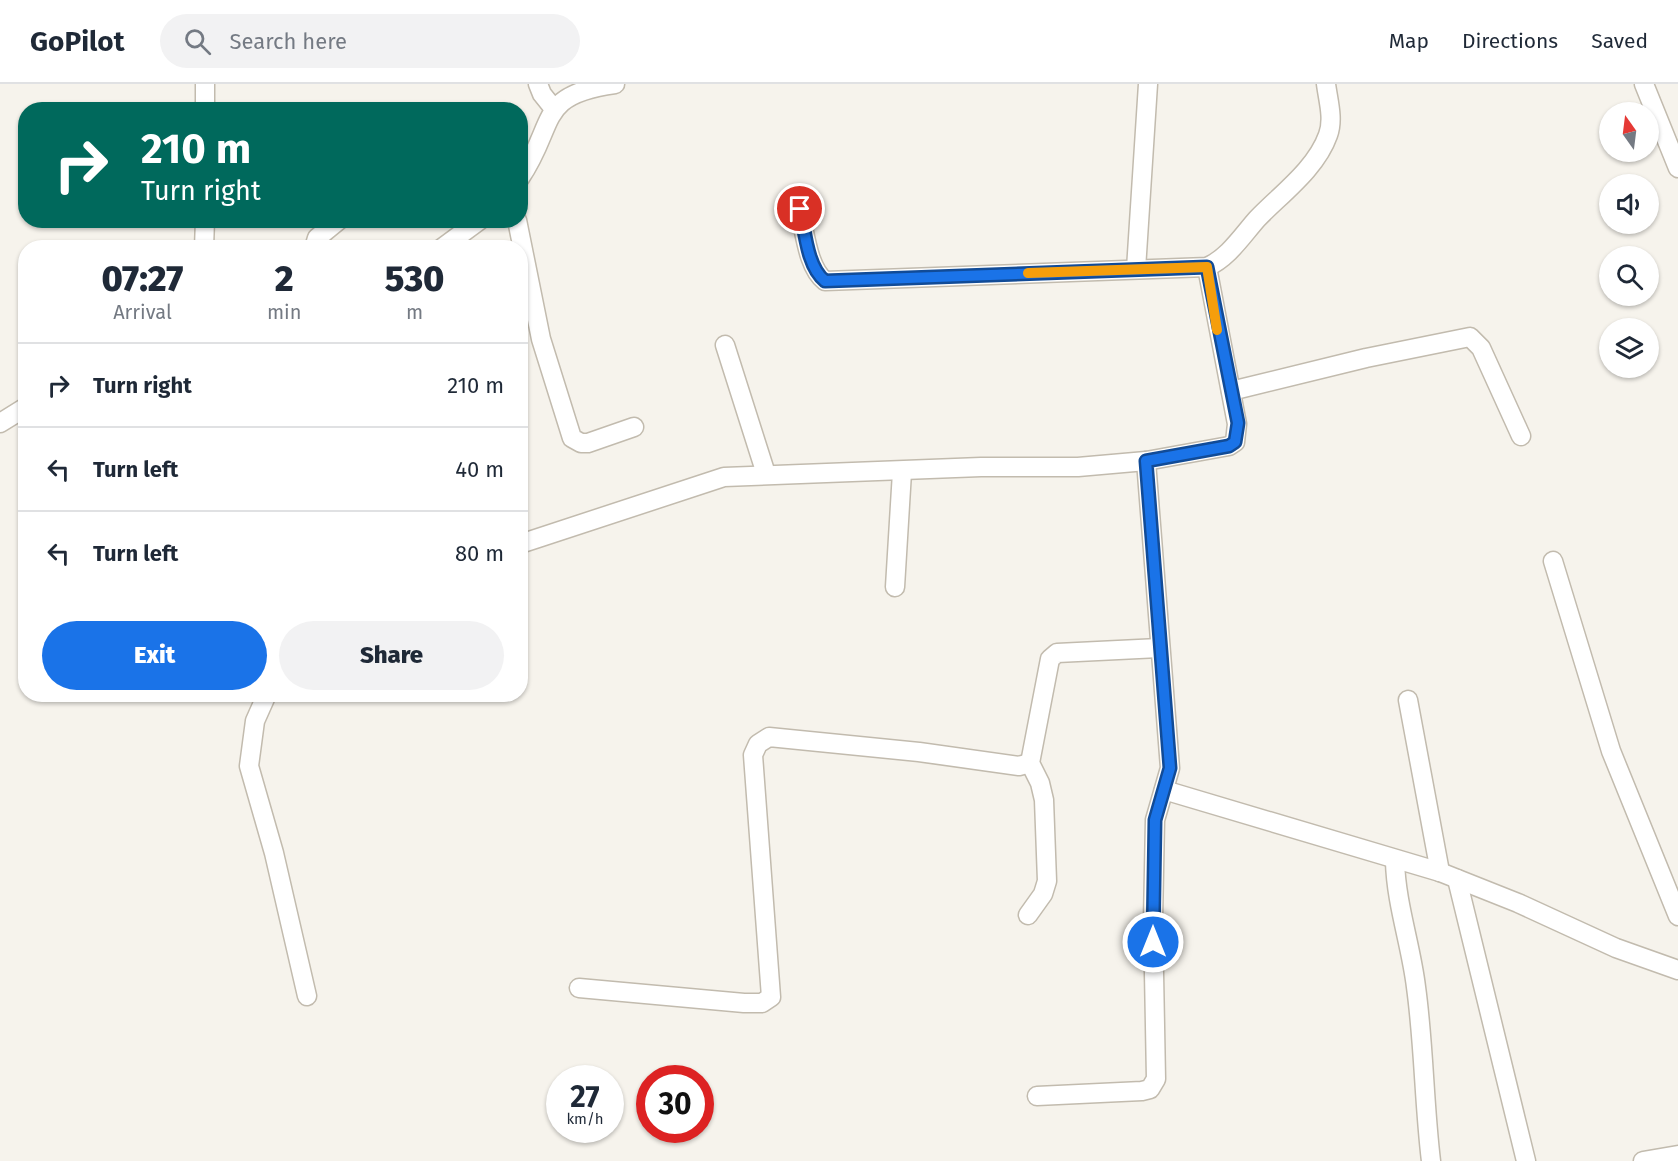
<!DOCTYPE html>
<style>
:root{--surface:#fff;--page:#f2f2f3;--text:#1f2937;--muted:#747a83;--line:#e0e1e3;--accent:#1a73e8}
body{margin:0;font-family:"Fira Sans",sans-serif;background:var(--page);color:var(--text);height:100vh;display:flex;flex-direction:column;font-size:22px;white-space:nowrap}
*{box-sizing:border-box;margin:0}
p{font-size:20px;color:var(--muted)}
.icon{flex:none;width:33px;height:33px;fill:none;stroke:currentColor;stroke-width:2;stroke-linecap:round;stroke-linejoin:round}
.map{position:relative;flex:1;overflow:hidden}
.sheet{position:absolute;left:18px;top:156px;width:510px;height:462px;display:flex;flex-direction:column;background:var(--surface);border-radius:24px;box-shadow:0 2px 4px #0004}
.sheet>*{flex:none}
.hud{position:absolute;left:18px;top:18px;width:510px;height:126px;border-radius:24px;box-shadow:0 2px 4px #0004;background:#00695c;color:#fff;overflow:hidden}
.needle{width:39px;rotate:346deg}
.tools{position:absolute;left:1599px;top:18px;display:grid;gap:12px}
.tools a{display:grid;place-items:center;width:60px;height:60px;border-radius:50%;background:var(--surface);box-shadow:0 2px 4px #0004;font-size:30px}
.speed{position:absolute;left:546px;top:981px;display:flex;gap:12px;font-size:30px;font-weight:700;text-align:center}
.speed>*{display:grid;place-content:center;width:78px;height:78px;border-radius:50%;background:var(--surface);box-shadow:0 2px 4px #0004;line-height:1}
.speed small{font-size:15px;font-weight:400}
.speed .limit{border:9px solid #d22;background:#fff;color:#111}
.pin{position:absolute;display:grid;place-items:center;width:51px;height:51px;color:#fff;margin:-26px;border:3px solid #fff;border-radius:50%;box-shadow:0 2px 6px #0007}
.me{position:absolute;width:66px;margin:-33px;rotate:0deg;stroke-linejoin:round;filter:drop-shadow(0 0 4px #0008)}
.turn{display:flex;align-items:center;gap:21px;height:126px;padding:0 24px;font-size:27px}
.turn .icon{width:78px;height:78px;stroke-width:2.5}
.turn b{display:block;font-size:42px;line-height:51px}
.eta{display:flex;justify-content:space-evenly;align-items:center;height:102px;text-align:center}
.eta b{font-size:36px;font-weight:800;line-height:42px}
.cta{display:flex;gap:12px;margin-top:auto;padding:12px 24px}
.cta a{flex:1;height:69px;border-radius:36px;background:var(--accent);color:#fff;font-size:24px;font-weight:800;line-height:69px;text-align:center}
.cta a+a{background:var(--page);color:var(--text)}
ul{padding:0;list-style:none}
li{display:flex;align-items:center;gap:18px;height:84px;padding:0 24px;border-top:2px solid var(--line)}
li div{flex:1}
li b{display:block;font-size:22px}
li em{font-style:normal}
header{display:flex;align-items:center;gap:36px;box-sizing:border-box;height:84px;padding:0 30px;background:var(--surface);border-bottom:2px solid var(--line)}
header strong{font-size:28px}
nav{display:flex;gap:33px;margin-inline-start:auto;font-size:21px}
.search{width:420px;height:54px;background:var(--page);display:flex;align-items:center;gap:15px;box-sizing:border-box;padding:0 21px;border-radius:33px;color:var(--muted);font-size:22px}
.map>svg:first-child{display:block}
</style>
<header>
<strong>GoPilot</strong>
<div class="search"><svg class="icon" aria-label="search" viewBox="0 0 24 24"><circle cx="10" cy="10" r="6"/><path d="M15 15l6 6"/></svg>Search here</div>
<nav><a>Map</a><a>Directions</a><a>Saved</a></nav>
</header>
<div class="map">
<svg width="1678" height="1077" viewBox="0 0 1678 1077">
<rect width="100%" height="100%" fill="#f6f3ec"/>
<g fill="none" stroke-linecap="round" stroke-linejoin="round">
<defs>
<g id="minor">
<polyline points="538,0 542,10 554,25"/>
<polyline points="1644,0 1678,84"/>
<polyline points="205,26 205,0"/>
<path d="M 520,94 C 557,40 535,11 615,0"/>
<path d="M 799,125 C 805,146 807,183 825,197 L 1207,183 C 1228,174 1242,152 1257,135 C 1281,110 1316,85 1328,51 C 1334,35 1328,16 1326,0"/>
<polyline points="517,136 541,255 572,354 581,359 588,359 634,343"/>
<polyline points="204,164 205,136"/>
<polyline points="314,164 317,154 339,136"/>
<polyline points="442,164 480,136"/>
<polyline points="1136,185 1148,0"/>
<polyline points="725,261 766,390"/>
<polyline points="1231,307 1366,274 1470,253 1481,264 1521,352"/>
<polyline points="0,339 26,323"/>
<polyline points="520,460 724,393 981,383 1078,383 1146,377 1229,362 1235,358 1237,340 1207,183"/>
<polyline points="1553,477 1611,667 1678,832"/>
<polyline points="895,503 902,388"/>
<polyline points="267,610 255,637 249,682 274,769 307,912"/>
<polyline points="1408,616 1440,788"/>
<polyline points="1164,706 1440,788 1518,819 1616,864 1678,886"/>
<path d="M 1395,777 C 1396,820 1411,861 1416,903 C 1424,961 1424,1019 1431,1077"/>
<polyline points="1457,795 1526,1077"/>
<polyline points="1028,831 1043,810 1047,797 1044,716 1040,699 1030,679 1050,575 1057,569 1159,564"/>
<polyline points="579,904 744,919 762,919 771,913 753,671 758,660 769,653 919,668 1019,682 1030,679"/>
<polyline points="1037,1012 1142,1007 1150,1005 1156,995 1153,836 1155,736 1170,684 1146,377"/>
<polyline points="1643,1077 1678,1071"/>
</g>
</defs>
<use href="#minor" stroke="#c2bbae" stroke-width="21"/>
<use href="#minor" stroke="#fff" stroke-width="18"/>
</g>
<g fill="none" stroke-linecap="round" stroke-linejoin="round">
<defs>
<path id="route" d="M 800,125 C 805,147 807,183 825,197 L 1207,183 L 1238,339 L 1235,358 L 1229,362 L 1146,377 L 1170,684 L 1155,736 L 1153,858"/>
</defs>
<use href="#route" stroke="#114b97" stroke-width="15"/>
<use href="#route" stroke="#1a73e8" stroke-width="10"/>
<polyline stroke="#f59e0b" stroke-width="10" points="1028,189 1207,183 1217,246"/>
</g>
</svg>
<div class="tools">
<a><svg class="needle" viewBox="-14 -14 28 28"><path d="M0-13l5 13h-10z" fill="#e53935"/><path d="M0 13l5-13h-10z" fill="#747a83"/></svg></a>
<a><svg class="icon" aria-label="sound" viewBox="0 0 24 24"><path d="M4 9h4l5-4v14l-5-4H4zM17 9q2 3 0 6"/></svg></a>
<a><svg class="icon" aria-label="search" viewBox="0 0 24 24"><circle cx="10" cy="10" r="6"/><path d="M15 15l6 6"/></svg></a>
<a><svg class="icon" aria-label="layers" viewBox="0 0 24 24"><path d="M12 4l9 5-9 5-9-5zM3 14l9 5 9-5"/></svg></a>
</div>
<div class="speed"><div>27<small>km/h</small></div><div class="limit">30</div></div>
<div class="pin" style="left:800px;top:125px;background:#d93025"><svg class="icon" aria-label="arrive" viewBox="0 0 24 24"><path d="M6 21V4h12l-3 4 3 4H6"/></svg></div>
<svg class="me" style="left:1153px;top:858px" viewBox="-20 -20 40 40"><circle r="17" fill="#1a73e8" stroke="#fff" stroke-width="3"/><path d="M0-11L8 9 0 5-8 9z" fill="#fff"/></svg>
<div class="hud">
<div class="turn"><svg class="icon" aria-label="right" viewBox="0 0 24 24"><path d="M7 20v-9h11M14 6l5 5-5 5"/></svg><div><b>210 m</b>Turn right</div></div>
</div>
<section class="sheet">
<div class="eta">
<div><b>07:27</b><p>Arrival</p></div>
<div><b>2</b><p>min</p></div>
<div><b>530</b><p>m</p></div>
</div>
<ul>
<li><svg class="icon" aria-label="right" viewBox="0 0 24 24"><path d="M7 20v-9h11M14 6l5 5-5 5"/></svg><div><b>Turn right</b></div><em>210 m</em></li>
<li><svg class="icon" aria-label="left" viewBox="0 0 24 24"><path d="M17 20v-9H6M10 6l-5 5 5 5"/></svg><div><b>Turn left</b></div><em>40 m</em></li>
<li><svg class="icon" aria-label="left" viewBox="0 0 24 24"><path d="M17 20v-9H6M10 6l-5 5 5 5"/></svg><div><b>Turn left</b></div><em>80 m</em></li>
</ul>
<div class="cta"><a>Exit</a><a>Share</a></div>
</section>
</div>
